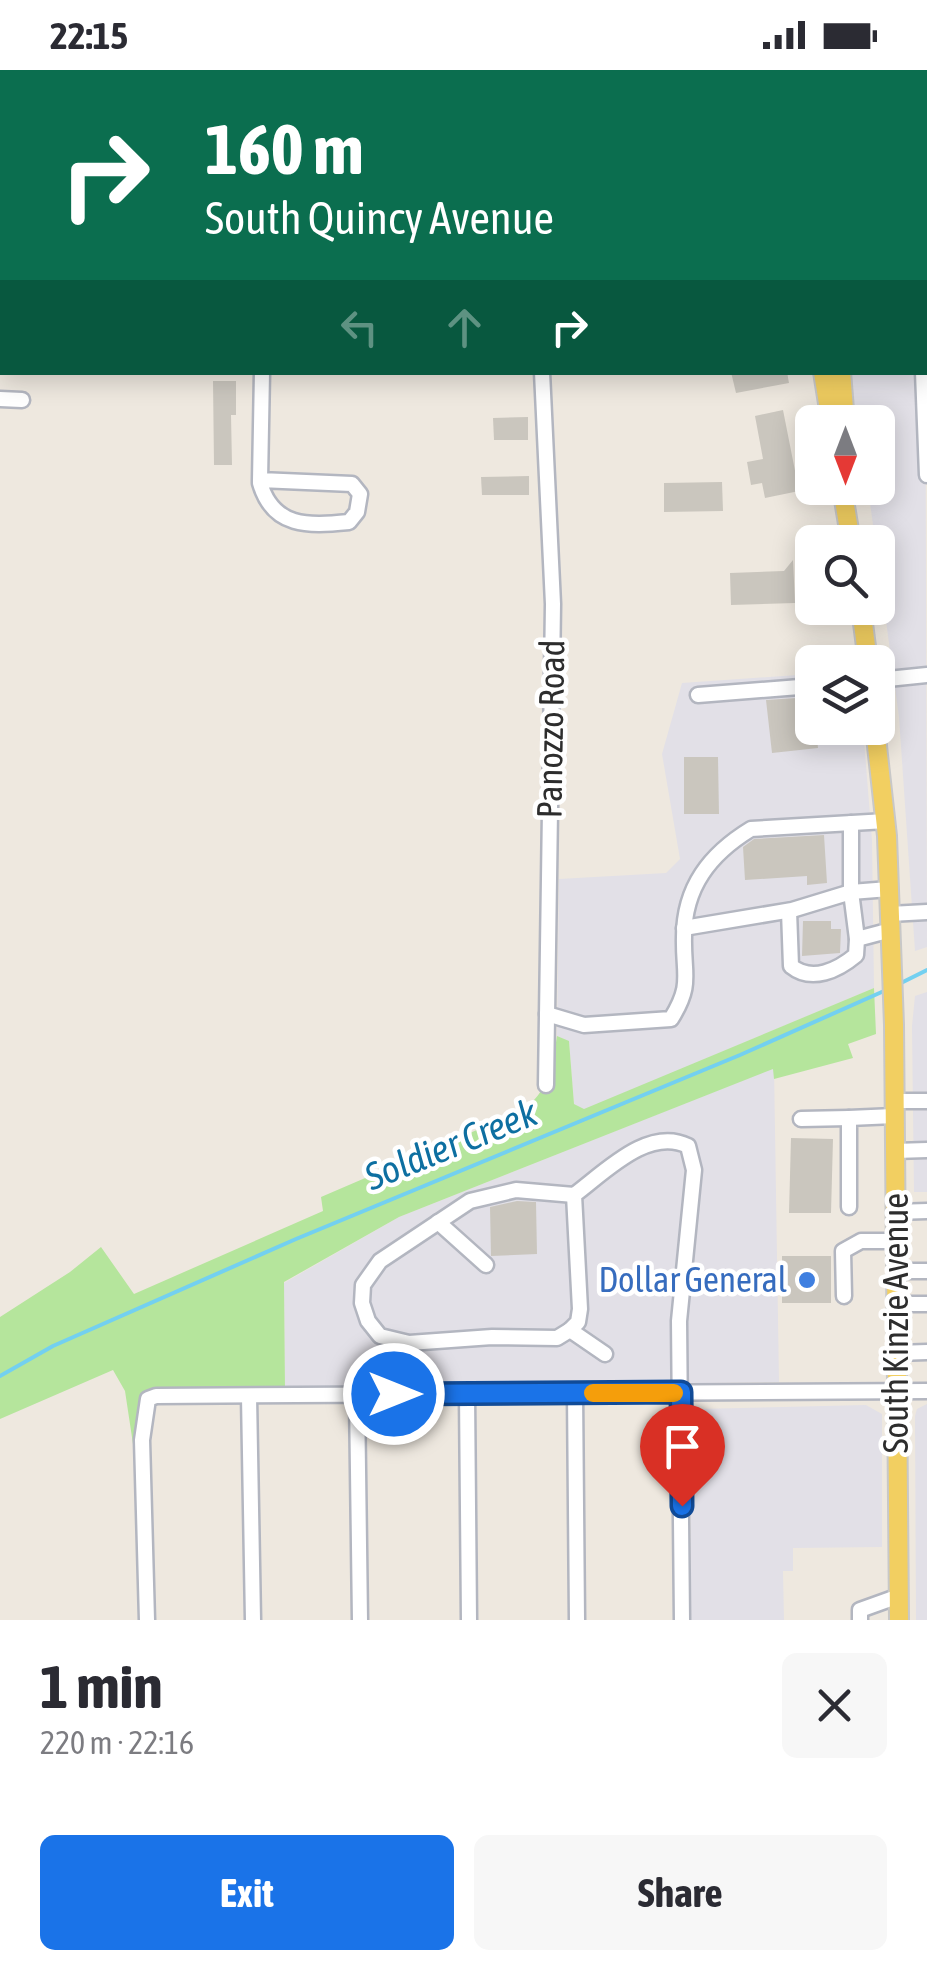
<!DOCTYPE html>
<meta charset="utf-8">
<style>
:root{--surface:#fff;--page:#f7f7f7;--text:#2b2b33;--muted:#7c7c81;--accent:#1a73e8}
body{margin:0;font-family:"Asap Condensed",sans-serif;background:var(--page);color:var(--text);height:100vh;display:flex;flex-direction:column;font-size:38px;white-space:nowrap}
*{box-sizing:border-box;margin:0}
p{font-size:32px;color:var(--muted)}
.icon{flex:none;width:55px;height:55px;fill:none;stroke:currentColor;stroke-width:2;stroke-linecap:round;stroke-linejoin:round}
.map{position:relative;height:1550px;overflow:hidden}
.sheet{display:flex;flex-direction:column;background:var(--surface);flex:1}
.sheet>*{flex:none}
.top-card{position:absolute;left:0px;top:0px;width:928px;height:305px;box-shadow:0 5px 25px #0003;background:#0b6e4f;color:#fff;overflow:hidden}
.needle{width:65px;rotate:180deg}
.controls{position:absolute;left:795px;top:335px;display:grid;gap:20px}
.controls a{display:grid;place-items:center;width:100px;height:100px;border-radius:15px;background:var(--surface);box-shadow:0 5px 25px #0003;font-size:50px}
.pin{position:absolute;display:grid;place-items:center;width:85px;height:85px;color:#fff;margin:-102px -42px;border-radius:50% 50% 50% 0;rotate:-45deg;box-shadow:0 0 10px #0007}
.pin .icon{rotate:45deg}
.me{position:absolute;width:110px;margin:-55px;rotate:90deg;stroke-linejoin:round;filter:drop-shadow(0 0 8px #0008)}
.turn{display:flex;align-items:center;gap:35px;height:210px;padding:0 40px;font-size:45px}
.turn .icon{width:130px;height:130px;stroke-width:2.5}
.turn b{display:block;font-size:70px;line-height:85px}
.lanes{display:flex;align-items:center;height:95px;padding:0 40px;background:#0003;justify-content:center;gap:50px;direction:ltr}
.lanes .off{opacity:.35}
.round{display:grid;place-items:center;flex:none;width:105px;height:105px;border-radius:15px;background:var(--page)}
.overview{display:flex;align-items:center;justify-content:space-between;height:170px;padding:0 40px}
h1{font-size:60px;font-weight:700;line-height:75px}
.button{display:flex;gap:20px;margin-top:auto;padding:20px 40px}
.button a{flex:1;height:115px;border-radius:15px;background:var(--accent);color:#fff;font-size:40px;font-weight:700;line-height:115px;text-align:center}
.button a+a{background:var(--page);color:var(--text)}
.status{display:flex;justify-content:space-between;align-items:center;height:70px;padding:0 50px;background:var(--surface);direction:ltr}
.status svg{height:28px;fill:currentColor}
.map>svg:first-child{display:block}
</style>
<div class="status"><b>22:15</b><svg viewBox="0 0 49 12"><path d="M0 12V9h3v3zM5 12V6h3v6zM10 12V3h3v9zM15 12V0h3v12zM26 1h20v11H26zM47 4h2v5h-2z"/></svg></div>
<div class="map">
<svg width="927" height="1550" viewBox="0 0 927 1550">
<rect width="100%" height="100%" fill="#eee8df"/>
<g fill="#e2e0e7">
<polygon points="925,167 927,877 915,881 899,647 868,418 878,418 878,352 858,352 849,303 925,302"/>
<polygon points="812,604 812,658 863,658 872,770 874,918 584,1040 574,1034 569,972 557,966 559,809 666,803 680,789 662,684 682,613"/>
<polygon points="927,922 927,1122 914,1122 912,956 915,926"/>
<polygon points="774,998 779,1312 285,1319 284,1213 399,1147"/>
<polygon points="927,1334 927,1550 916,1550 915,1346 917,1339"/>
<polygon points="866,1335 882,1344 882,1477 793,1478 793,1501 783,1501 784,1550 691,1550 690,1352 695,1339"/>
</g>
<path fill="#b5e59c" d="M 874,918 L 876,964 L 848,974 L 853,988 L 774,1009 L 773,999 L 399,1147 L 284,1212 L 285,1319 L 149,1320 L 145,1323 L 138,1368 L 133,1374 L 125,1321 L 113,1300 L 0,1349 L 0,1247 L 70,1202 L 101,1177 L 134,1224 L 323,1141 L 321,1127 L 521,1041 C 549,1022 552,997 557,966 L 569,971 L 574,1034 L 584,1039 Z"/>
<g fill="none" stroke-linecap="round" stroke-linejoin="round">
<g stroke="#73d0f0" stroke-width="4">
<polyline points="897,915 927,900"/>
<polyline points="0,1306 53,1276 296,1169 740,985 884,921"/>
</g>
</g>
<g fill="#cac6be">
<polygon points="731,302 787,302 789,313 736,323"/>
<polygon points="213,311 236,311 236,345 231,345 232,395 214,395"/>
<polygon points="783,340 799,421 765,428 762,413 751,415 747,392 763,389 755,346"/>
<polygon points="528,347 528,370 494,370 493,348"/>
<polygon points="529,406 529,425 482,425 481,407"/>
<polygon points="722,412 723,441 664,442 664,413"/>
<polygon points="793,490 795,533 731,535 730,503 784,501"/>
<polygon points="812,627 812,658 816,658 818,678 772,683 766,630"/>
<polygon points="684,687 718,687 719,744 684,744"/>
<polygon points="824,765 827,813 807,815 807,806 745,810 743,777 754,769"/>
<polygon points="803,851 831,851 831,859 841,859 840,883 802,886"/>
<polygon points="791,1068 833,1069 831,1143 789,1143"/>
<polygon points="517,1131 536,1132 537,1184 491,1186 490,1137"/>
<rect x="782" y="1186" width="49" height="47"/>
</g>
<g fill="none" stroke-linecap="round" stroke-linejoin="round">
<defs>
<g id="minor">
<polyline points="853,0 853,2"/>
<polyline points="542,2 542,0"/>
<polyline points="925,40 927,40"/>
<polyline points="0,41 1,24"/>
<polyline points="0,158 1,178"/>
<polyline points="925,221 927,221"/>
<polyline points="542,302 553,534 546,1015"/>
<polyline points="923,302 927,405"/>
<polyline points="0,329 22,330"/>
<path d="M 260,410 L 352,414 L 360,424 L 357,442 L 349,452 C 308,456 273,458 260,413 L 260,410 L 262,302"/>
<polyline points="878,610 927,605"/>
<polyline points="698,625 812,616"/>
<polyline points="851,753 851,822 889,819"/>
<path d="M 789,841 L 791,896 C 812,913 838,900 856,885 L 857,869 L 891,860"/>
<polyline points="890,844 927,842"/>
<polyline points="684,858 792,840 851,822 857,869"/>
<path d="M 547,944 L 584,955 L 671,949 C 693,914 683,905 684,867 C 684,817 710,784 751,759 L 886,751"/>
<polyline points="895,1031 927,1031"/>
<polyline points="801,1049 849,1048"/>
<polyline points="895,1081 927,1080"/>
<polyline points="849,1137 849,1048 894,1046"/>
<polyline points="895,1142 927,1141"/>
<polyline points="438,1152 486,1195"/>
<polyline points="896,1201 927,1201"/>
<polyline points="844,1226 843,1181 861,1171 896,1171"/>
<polyline points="896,1234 927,1234"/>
<polyline points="570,1260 557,1268 492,1267 409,1273 380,1266 368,1251 362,1233 363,1215 380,1191 470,1131 516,1120 574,1125"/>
<polyline points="897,1283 927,1282"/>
<path d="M 605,1284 L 570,1260 L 578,1252 L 580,1239 L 574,1125 C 604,1103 648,1056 688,1076 L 694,1100 L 679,1251 L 682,1550"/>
<polyline points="575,1323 577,1550"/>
<polyline points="467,1324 469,1550"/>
<polyline points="357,1325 360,1550"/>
<polyline points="249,1326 253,1550"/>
<polyline points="147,1550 142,1370 148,1329 156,1326 927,1321"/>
<polyline points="860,1550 860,1540 899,1526"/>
</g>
<g id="major">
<polyline points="768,0 769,2"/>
<polyline points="925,140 927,140"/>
<polyline points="925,156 927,156"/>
<polyline points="823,302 831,352"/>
<polyline points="841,302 845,352"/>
<polyline points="842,418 851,472"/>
<polyline points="861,538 868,592"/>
<polyline points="875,658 887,766 894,955 899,1550"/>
</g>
</defs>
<use href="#minor" stroke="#b3b6c0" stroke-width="19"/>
<use href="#major" stroke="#c8c8c8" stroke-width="22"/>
<use href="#minor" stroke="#fff" stroke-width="14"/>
<use href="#major" stroke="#f2cf61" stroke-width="18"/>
</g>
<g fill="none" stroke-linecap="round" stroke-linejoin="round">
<defs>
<polyline id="route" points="394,1324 681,1322 682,1436"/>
</defs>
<use href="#route" stroke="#114b97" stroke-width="25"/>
<use href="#route" stroke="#1a73e8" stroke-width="18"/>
<polyline stroke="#f59e0b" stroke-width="18" points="593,1323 674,1323"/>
</g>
<circle fill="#3f7fe0" stroke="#fff" stroke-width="4" cx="807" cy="1210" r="10"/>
<g text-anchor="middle" stroke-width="9" stroke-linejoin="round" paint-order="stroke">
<g font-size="35" fill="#2d2d2d" stroke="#fff">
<text transform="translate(551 659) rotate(-89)" y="12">Panozzo Road</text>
<text transform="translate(896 1253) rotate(-90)" y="12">South Kinzie Avenue</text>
</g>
<g font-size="35" fill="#366cbe" stroke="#fff" text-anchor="end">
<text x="787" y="1222">Dollar General</text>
</g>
<g font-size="38" font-style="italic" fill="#0d6fa1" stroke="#fff">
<text transform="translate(451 1075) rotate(-22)" y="13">Soldier Creek</text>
</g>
</g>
</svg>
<div class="controls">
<a><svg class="needle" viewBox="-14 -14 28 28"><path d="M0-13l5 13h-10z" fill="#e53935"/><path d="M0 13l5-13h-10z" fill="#7c7c81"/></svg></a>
<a><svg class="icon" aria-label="search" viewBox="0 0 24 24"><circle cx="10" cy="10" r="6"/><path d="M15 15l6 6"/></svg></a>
<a><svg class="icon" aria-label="layers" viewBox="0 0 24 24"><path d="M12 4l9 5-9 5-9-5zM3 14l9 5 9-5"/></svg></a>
</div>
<div class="pin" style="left:682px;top:1436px;background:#d93025"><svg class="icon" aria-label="arrive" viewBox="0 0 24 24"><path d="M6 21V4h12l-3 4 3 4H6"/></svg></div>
<svg class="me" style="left:394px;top:1324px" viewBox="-20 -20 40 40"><circle r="17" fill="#1a73e8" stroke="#fff" stroke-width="3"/><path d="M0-11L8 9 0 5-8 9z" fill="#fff"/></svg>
<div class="top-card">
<div class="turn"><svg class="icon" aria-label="right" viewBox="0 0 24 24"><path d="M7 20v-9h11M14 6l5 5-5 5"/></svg><div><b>160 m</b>South Quincy Avenue</div></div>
<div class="lanes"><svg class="icon off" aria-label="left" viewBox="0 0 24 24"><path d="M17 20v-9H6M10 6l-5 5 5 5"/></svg><svg class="icon off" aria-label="ahead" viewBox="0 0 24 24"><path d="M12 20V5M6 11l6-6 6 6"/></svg><svg class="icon" aria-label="right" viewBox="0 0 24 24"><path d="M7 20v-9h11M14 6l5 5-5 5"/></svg></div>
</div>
</div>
<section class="sheet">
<div class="overview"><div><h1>1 min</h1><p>220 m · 22:16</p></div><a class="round"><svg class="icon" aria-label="close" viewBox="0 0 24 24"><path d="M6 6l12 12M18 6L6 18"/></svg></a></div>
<div class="button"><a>Exit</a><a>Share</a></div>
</section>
